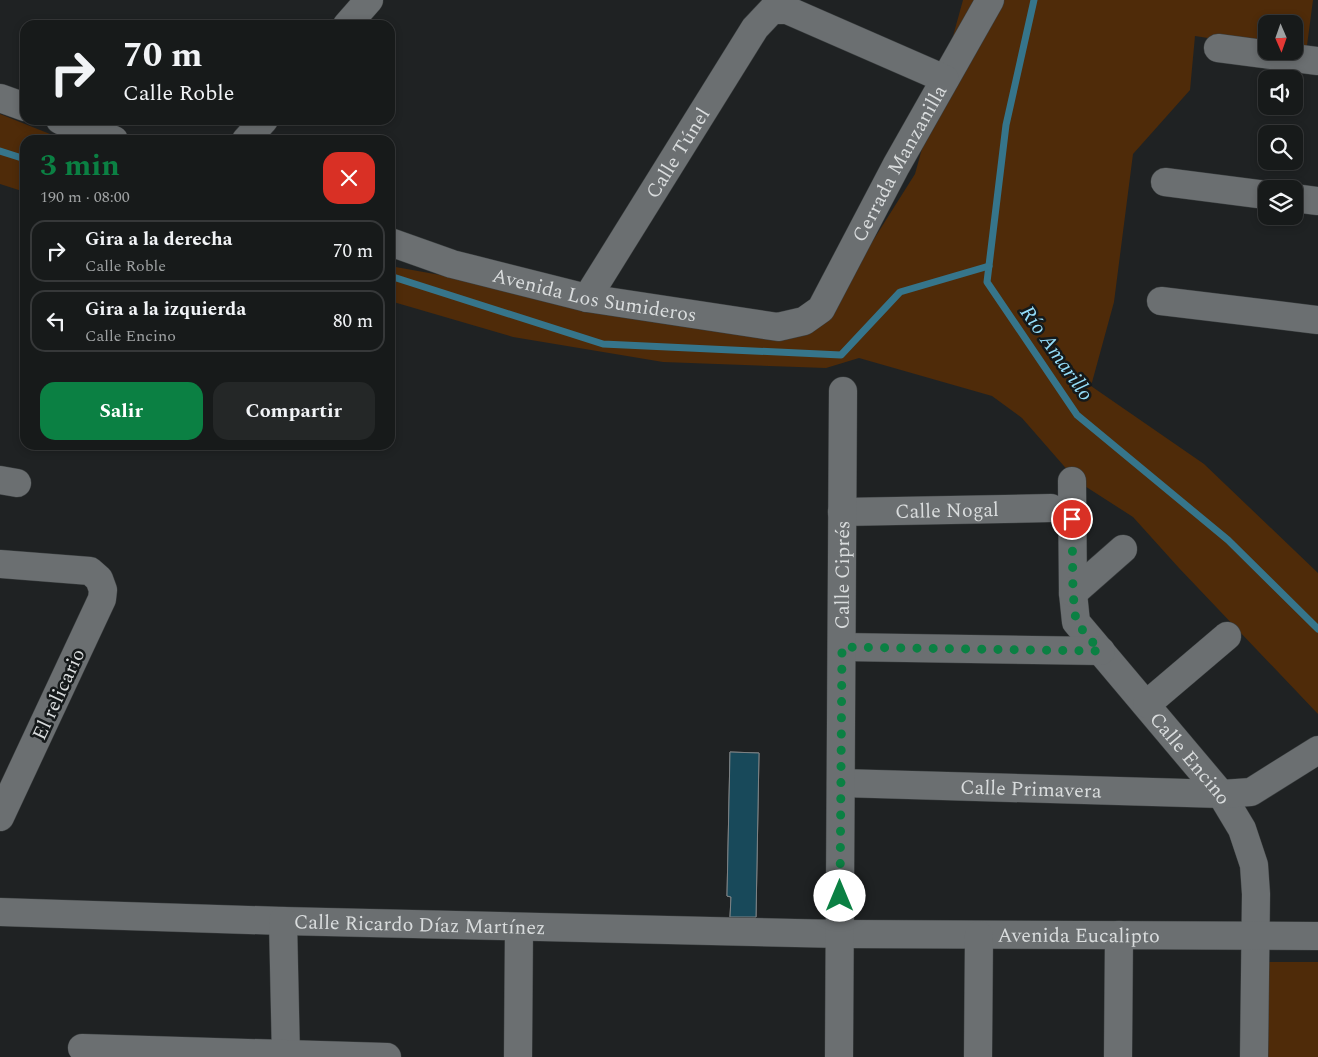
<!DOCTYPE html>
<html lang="es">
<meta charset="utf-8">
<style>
:root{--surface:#171a1a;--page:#242727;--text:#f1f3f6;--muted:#9ea1a2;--line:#363839;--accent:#0b8043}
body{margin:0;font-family:Spectral,serif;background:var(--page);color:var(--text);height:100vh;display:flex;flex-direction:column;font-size:19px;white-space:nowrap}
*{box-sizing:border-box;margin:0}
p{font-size:16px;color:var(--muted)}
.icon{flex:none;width:28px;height:28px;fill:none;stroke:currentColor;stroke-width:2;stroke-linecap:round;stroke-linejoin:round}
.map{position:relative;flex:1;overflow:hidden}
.panel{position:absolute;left:20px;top:135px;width:375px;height:315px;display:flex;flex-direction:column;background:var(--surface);border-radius:15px;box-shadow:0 2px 8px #0003,0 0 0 1px var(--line)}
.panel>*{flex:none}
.banner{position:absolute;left:20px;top:20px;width:375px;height:105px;border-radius:15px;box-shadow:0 2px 8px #0003,0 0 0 1px var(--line);background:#171a1a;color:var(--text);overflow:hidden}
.needle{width:32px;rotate:178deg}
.fabs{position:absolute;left:1258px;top:15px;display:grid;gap:10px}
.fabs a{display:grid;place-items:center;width:45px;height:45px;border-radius:10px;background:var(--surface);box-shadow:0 2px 8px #0003,0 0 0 1px var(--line);font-size:25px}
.pin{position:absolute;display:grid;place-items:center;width:42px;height:42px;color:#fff;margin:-21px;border:2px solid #fff;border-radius:50%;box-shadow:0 1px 5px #0007}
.me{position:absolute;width:55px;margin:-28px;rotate:0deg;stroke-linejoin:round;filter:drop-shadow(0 0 4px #0008)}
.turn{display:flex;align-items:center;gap:18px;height:105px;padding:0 20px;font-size:22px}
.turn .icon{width:65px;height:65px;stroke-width:2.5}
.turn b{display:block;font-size:35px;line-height:42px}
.round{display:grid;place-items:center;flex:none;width:52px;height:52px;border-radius:15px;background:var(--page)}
.overview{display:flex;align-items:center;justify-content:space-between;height:85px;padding:0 20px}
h1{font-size:30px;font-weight:700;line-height:38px;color:var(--accent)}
.action{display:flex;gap:10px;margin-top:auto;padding:10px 20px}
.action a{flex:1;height:58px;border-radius:15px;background:var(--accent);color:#fff;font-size:20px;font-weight:700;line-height:58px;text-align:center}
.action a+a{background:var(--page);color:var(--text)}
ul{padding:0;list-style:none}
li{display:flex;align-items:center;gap:15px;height:62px;margin:0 10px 8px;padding:0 10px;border:2px solid var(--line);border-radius:15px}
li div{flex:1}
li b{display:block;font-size:19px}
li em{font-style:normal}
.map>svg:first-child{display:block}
</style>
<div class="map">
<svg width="1318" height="1057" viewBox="0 0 1318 1057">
<rect width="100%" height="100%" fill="#1f2223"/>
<g fill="#4f2b09">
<polygon points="963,0 1313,0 1306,53 1294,51 1294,24 1266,24 1266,47 1195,36 1190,90 1133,154 1114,302 1091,386 1204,464 1318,573 1318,714 1179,568 1133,517 1077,481 1022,418 992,396 859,358 826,368 663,362 513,337 390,301 390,266 687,319 826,315 915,174"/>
<polygon points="0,114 65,140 25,140 25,192 0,184"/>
<polygon points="1267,962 1318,962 1318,1057 1268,1057"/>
</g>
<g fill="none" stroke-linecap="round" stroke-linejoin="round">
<g stroke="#36758b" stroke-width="7">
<polyline points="1034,0 1006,125 987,282 1077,415 1228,540 1318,629"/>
<polyline points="0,151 25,159"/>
<polyline points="390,276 603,344 841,355 900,292 989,266"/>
</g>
</g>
<g fill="#18495a" stroke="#7e8284">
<polygon points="730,752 759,753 756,917 730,917 731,897 727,896"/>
<polygon points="730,752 759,753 756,917 730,917 731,897 727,896"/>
</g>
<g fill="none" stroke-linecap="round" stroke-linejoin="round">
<defs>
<g id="minor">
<polyline points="347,25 369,0"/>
<polyline points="1218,48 1318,61"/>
<polyline points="0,98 25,107"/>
<polyline points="60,120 114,140"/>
<polyline points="246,140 264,120"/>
<polyline points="1165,182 1266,195"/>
<polyline points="1294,198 1318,201"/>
<path id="s1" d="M 390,242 L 452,264 L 587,298 L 778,327 L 804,321 L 821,309 L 896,166 L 990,0"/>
<path id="s2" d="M 587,298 L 755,28 L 772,10 L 787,10 L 945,79"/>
<polyline points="1161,301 1318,320"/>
<polyline points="0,480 17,483"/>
<path id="s3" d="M 1072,481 L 1073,593 L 1076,622 L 1221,794 L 1242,829 L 1254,865 L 1256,894 L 1254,1057"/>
<path id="s4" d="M 842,512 L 1051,508"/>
<polyline points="0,564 90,571 99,579 103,590 102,599 0,817"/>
<polyline points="1073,593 1123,549"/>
<polyline points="842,647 1101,651"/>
<polyline points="1147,704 1227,636"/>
<path id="s5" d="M 841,783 L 1221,794 L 1251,792 L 1318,750"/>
<path id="s6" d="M 0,912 L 283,921 L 840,934 L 1318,936"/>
<polyline points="283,921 286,1057"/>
<polyline points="82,1048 387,1057"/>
<polyline points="518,1057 519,927"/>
<path id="s7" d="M 839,1057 L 843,391"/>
<polyline points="978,1057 979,935"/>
<polyline points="1118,1057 1119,935"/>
</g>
</defs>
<use href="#minor" stroke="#3a3e3f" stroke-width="29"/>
<use href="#minor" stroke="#6b6f71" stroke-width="28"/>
</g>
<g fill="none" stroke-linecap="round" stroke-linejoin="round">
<polyline stroke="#0b8043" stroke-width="9" stroke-dasharray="0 16.2" points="840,896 842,647 1100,651 1076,622 1073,593 1072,519"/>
</g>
<g text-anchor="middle" stroke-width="5" stroke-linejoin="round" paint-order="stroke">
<g font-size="20" fill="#d9dcdd" stroke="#15191a">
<text dy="7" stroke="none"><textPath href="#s2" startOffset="171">Calle Túnel</textPath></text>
<text dy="7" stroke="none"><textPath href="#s1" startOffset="611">Cerrada Manzanilla</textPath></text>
<text dy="7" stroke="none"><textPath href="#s1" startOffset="212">Avenida Los Sumideros</textPath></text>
<text dy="7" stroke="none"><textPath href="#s4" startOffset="105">Calle Nogal</textPath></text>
<text dy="7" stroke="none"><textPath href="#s7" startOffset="482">Calle Ciprés</textPath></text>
<text transform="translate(58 694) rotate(-65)" y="7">El relicario</text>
<text dy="7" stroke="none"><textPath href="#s3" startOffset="319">Calle Encino</textPath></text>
<text dy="7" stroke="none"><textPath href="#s5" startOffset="190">Calle Primavera</textPath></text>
<text dy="7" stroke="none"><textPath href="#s6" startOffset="420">Calle Ricardo Díaz Martínez</textPath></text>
<text dy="7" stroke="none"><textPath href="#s6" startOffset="1079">Avenida Eucalipto</textPath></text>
</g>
<g font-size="21" font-style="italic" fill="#94ddf9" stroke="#15191a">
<text transform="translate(1057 353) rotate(55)" y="7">Río Amarillo</text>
</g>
</g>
</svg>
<div class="fabs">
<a><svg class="needle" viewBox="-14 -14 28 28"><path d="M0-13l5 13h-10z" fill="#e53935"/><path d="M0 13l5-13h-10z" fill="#9ea1a2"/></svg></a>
<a><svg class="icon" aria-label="sound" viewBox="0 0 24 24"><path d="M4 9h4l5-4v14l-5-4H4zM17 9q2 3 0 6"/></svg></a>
<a><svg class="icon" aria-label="search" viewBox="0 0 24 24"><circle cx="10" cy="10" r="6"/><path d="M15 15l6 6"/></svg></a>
<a><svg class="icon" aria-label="layers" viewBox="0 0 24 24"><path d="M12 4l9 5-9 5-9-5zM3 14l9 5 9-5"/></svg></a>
</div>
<div class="pin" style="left:1072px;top:519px;background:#d93025"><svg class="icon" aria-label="arrive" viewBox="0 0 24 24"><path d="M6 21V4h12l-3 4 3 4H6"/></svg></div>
<svg class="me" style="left:840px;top:896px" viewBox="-20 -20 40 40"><circle r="19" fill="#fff"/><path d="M0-13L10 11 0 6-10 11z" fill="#0b8043"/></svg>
<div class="banner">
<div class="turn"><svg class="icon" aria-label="right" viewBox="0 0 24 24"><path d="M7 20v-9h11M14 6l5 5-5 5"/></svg><div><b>70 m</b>Calle Roble</div></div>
</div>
<section class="panel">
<div class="overview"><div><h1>3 min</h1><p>190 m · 08:00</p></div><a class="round" style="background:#d93025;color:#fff"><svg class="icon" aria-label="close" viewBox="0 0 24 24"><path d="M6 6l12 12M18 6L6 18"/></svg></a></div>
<ul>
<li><svg class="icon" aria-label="right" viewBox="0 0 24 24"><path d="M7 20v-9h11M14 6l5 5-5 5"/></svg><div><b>Gira a la derecha</b><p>Calle Roble</p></div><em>70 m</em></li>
<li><svg class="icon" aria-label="left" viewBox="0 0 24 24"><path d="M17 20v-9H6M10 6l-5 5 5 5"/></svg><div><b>Gira a la izquierda</b><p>Calle Encino</p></div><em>80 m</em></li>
</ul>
<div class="action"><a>Salir</a><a>Compartir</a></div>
</section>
</div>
